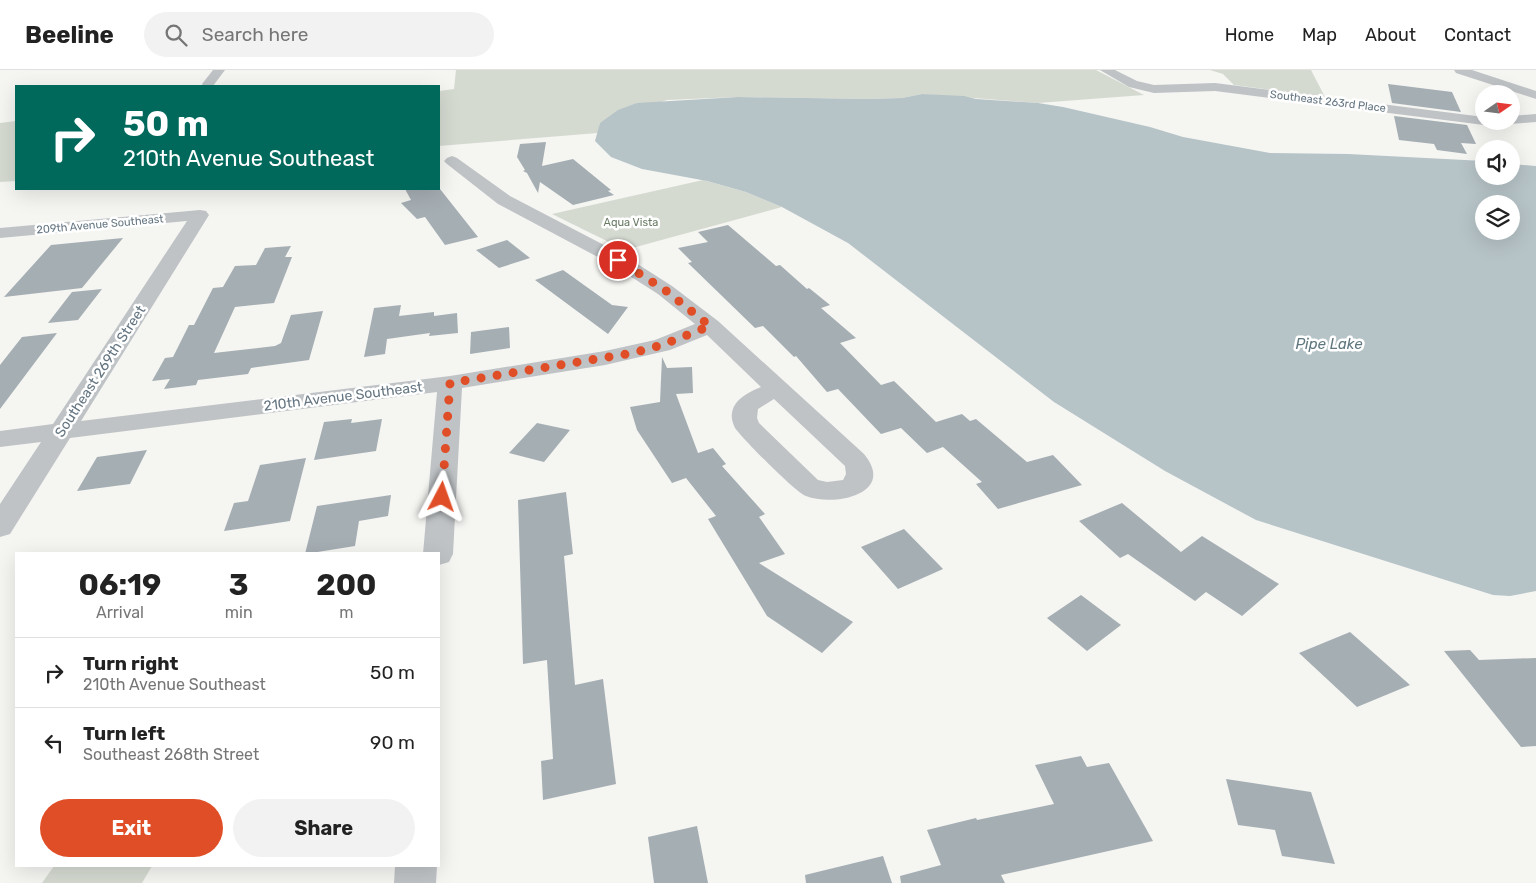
<!DOCTYPE html>
<style>
:root{--surface:#fff;--page:#f2f2f2;--text:#222;--muted:#767676;--line:#e0e0e0;--accent:#e04e27}
body{margin:0;font-family:Rubik,sans-serif;background:var(--page);color:var(--text);height:100vh;display:flex;flex-direction:column;font-size:19px;white-space:nowrap}
*{box-sizing:border-box;margin:0}
p{font-size:16px;color:var(--muted)}
.icon{flex:none;width:28px;height:28px;fill:none;stroke:currentColor;stroke-width:2;stroke-linecap:round;stroke-linejoin:round}
.map{position:relative;flex:1;overflow:hidden}
.side{position:absolute;left:15px;top:482px;width:425px;height:315px;display:flex;flex-direction:column;background:var(--surface);border-radius:0px;box-shadow:0 5px 20px #0002}
.side>*{flex:none}
.top-card{position:absolute;left:15px;top:15px;width:425px;height:105px;border-radius:0px;box-shadow:0 5px 20px #0002;background:#00695c;color:#fff;overflow:hidden}
.needle{width:32px;rotate:76deg}
.tools{position:absolute;left:1475px;top:15px;display:grid;gap:10px}
.tools a{display:grid;place-items:center;width:45px;height:45px;border-radius:50%;background:var(--surface);box-shadow:0 5px 20px #0002;font-size:25px}
.pin{position:absolute;display:grid;place-items:center;width:42px;height:42px;color:#fff;margin:-21px;border:2px solid #fff;border-radius:50%;box-shadow:0 1px 5px #0007}
.me{position:absolute;width:55px;margin:-28px;rotate:4deg;stroke-linejoin:round;filter:drop-shadow(0 0 4px #0008)}
.turn{display:flex;align-items:center;gap:18px;height:105px;padding:0 25px;font-size:22px}
.turn .icon{width:65px;height:65px;stroke-width:2.5}
.turn b{display:block;font-size:35px;line-height:42px}
.eta{display:flex;justify-content:space-evenly;align-items:center;height:85px;text-align:center}
.eta b{font-size:30px;font-weight:700;line-height:35px}
.cta{display:flex;gap:10px;margin-top:auto;padding:10px 25px}
.cta a{flex:1;height:58px;border-radius:30px;background:var(--accent);color:#fff;font-size:20px;font-weight:700;line-height:58px;text-align:center}
.cta a+a{background:var(--page);color:var(--text)}
ul{padding:0;list-style:none}
li{display:flex;align-items:center;gap:15px;height:70px;padding:0 25px;border-top:1px solid var(--line)}
li div{flex:1}
li b{display:block;font-size:19px}
li em{font-style:normal}
header{display:flex;align-items:center;gap:30px;box-sizing:border-box;height:70px;padding:0 25px;background:var(--surface);border-bottom:1px solid var(--line)}
header strong{font-size:24px}
nav{display:flex;gap:28px;margin-inline-start:auto;font-size:18px}
.search{width:350px;height:45px;background:var(--page);display:flex;align-items:center;gap:12px;box-sizing:border-box;padding:0 18px;border-radius:28px;color:var(--muted);font-size:19px}
.map>svg:first-child{display:block}
</style>
<header>
<strong>Beeline</strong>
<div class="search"><svg class="icon" aria-label="search" viewBox="0 0 24 24"><circle cx="10" cy="10" r="6"/><path d="M15 15l6 6"/></svg>Search here</div>
<nav><a>Home</a><a>Map</a><a>About</a><a>Contact</a></nav>
</header>
<div class="map">
<svg width="1536" height="813" viewBox="0 0 1536 813">
<rect width="100%" height="100%" fill="#f5f5f2"/>
<g fill="#d5dad1">
<polygon points="456,0 1096,0 1144,25 1038,33 922,24 902,28 868,29 738,27 667,30 600,53 598,63 439,76 439,21 454,19"/>
<polygon points="1210,0 1311,0 1325,27 1234,15 1223,4"/>
<polygon points="16,51 16,111 0,112 0,53"/>
<polygon points="703,110 746,122 782,137 625,180 552,144"/>
<polygon points="54,796 152,796 142,813 42,813"/>
</g>
<path fill="#b6c3c7" fill-rule="evenodd" d="M 922,24 L 964,26 L 976,29 L 1038,33 L 1063,37 L 1150,57 L 1183,67 L 1270,83 L 1348,84 L 1484,91 L 1484,106 L 1511,106 L 1511,94 L 1536,96 L 1536,521 L 1510,526 L 1493,525 L 1256,450 L 1165,401 L 1054,332 L 848,173 L 782,137 L 746,122 L 707,111 L 642,99 L 611,87 L 595,71 L 600,53 L 618,40 L 637,33 L 738,27 L 868,29 L 902,28 ZM 1484,134 L 1511,134 L 1511,161 L 1484,161 Z"/>
<g fill="#a5aeb3">
<polygon points="1388,14 1452,22 1461,42 1392,33"/>
<polygon points="1394,46 1467,55 1476,74 1461,73 1467,84 1437,80 1434,74 1399,70"/>
<polygon points="546,72 542,96 573,89 611,120 608,121 614,125 573,135 540,112 538,123 527,103 523,101 525,100 517,87 520,74"/>
<polygon points="405,119 440,119 478,167 445,175 425,147 417,149 401,133 411,130"/>
<polygon points="728,155 776,196 780,195 807,219 809,218 830,235 821,238 856,268 840,273 881,315 894,311 936,352 962,344 970,351 976,349 1027,392 1053,385 1082,415 998,439 976,414 982,412 943,377 927,383 901,358 881,364 838,319 827,322 796,286 794,287 763,256 755,258 688,193 692,192 678,178 708,172 698,162"/>
<polygon points="123,168 82,218 4,227 51,175"/>
<polygon points="507,170 530,188 499,198 476,180"/>
<polygon points="291,176 285,187 292,187 274,233 235,237 214,283 275,276 281,273 291,245 323,241 309,290 251,298 248,304 198,310 196,315 164,319 170,309 152,311 165,288 173,287 189,255 194,255 213,218 223,217 235,196 256,195 265,178"/>
<polygon points="563,200 612,235 628,237 608,264 535,210"/>
<polygon points="102,219 78,250 48,253 72,222"/>
<polygon points="401,235 399,246 434,242 434,246 457,243 458,263 429,266 430,263 387,269 385,284 364,287 374,238"/>
<polygon points="509,257 510,278 470,284 471,262"/>
<polygon points="57,263 0,339 0,295 22,267"/>
<polygon points="662,287 667,298 692,297 693,323 676,324 698,383 713,378 726,394 722,396 765,444 759,447 785,484 759,493 853,552 822,583 767,546 708,449 716,446 686,408 672,413 637,360 630,337 660,332"/>
<polygon points="352,349 351,353 382,349 376,381 314,390 324,352"/>
<polygon points="537,353 570,360 544,392 509,383"/>
<polygon points="147,380 130,414 77,421 97,387"/>
<polygon points="306,388 290,451 224,461 234,433 248,431 260,395"/>
<polygon points="566,422 573,484 564,486 575,615 603,609 616,714 543,730 541,691 553,689 547,590 523,594 518,430"/>
<polygon points="391,425 388,446 359,451 355,476 305,484 317,436"/>
<polygon points="1122,433 1181,482 1202,466 1279,514 1242,546 1206,522 1195,531 1128,484 1120,488 1079,451"/>
<polygon points="904,459 943,499 898,519 861,477"/>
<polygon points="1081,525 1121,555 1087,581 1047,548"/>
<polygon points="1350,562 1410,615 1357,637 1299,583"/>
<polygon points="1470,580 1479,590 1536,588 1536,676 1521,677 1444,581"/>
<polygon points="1081,686 1087,697 1109,693 1153,771 1001,805 1005,813 901,813 900,806 941,795 927,760 976,748 977,750 1054,734 1035,695"/>
<polygon points="1226,709 1311,722 1335,794 1282,786 1275,760 1238,755"/>
<polygon points="697,756 708,813 654,813 648,767"/>
<polygon points="883,786 892,813 806,813 805,805"/>
</g>
<g fill="none" stroke-linecap="round" stroke-linejoin="round">
<g fill="#bfc3c6" fill-rule="evenodd">
<polygon points="213,0 225,0 213,16 203,16 202,14"/>
<polygon points="1100,0 1115,0 1137,11 1154,15 1215,13 1484,47 1484,51 1491,51 1484,55 1215,21 1154,23 1129,17"/>
<polygon points="1454,0 1472,0 1536,21 1536,29 1456,3"/>
<polygon points="1536,44 1536,52 1511,54 1505,51 1511,51 1511,46"/>
<path d="M 452,86 L 457,88 L 510,126 L 625,186 L 672,216 L 718,251 L 864,384 C 897,424 834,437 806,426 C 796,423 742,368 735,358 C 733,354 731,348 732,343 C 734,329 749,322 761,317 L 707,265 L 670,280 L 605,295 L 462,318 L 453,484 L 449,492 L 439,495 L 439,484 L 423,484 L 437,322 L 70,368 L 10,464 L 0,467 L 0,434 L 41,372 L 0,377 L 0,361 L 53,354 L 187,151 L 0,168 L 0,158 L 200,140 L 206,141 L 209,145 L 81,351 L 450,306 L 605,281 L 655,270 L 695,254 L 658,224 L 611,194 L 498,134 L 447,94 L 444,91 L 447,88 ZM 774,329 L 845,396 L 846,404 L 843,410 L 827,412 L 818,410 L 759,353 L 757,348 L 758,339 Z"/>
<polygon points="395,796 437,796 436,813 394,813"/>
</g>
</g>
<g fill="none" stroke-linecap="round" stroke-linejoin="round">
<polyline stroke="#e04e27" stroke-width="9" stroke-dasharray="0 16.2" points="442,427 450,313 633,283 662,275 710,256 665,220 618,190"/>
</g>
<g text-anchor="middle" stroke-width="5" stroke-linejoin="round" paint-order="stroke">
<g font-size="11" fill="#657682" stroke="#fff">
<text transform="translate(1328 31) rotate(7)" y="4">Southeast 263rd Place</text>
<text transform="translate(100 154) rotate(-5)" y="4">209th Avenue Southeast</text>
</g>
<g font-size="11" fill="#687a63" stroke="#fff">
<text x="631" y="156">Aqua Vista</text>
</g>
<g font-size="14" fill="#657682" stroke="#fff">
<text transform="translate(100 301) rotate(-57)" y="5">Southeast 269th Street</text>
<text transform="translate(343 326) rotate(-7)" y="5">210th Avenue Southeast</text>
</g>
<g font-size="15" font-style="italic" fill="#60777f" stroke="#fff">
<text x="1329" y="279">Pipe Lake</text>
</g>
</g>
</svg>
<div class="tools">
<a><svg class="needle" viewBox="-14 -14 28 28"><path d="M0-13l5 13h-10z" fill="#e53935"/><path d="M0 13l5-13h-10z" fill="#767676"/></svg></a>
<a><svg class="icon" aria-label="sound" viewBox="0 0 24 24"><path d="M4 9h4l5-4v14l-5-4H4zM17 9q2 3 0 6"/></svg></a>
<a><svg class="icon" aria-label="layers" viewBox="0 0 24 24"><path d="M12 4l9 5-9 5-9-5zM3 14l9 5 9-5"/></svg></a>
</div>
<div class="pin" style="left:618px;top:190px;background:#d93025"><svg class="icon" aria-label="arrive" viewBox="0 0 24 24"><path d="M6 21V4h12l-3 4 3 4H6"/></svg></div>
<svg class="me" style="left:442px;top:427px" viewBox="-20 -20 40 40"><path d="M0-17L14 15 0 8-14 15z" fill="#e04e27" stroke="#fff" stroke-width="4"/></svg>
<div class="top-card">
<div class="turn"><svg class="icon" aria-label="right" viewBox="0 0 24 24"><path d="M7 20v-9h11M14 6l5 5-5 5"/></svg><div><b>50 m</b>210th Avenue Southeast</div></div>
</div>
<section class="side">
<div class="eta">
<div><b>06:19</b><p>Arrival</p></div>
<div><b>3</b><p>min</p></div>
<div><b>200</b><p>m</p></div>
</div>
<ul>
<li><svg class="icon" aria-label="right" viewBox="0 0 24 24"><path d="M7 20v-9h11M14 6l5 5-5 5"/></svg><div><b>Turn right</b><p>210th Avenue Southeast</p></div><em>50 m</em></li>
<li><svg class="icon" aria-label="left" viewBox="0 0 24 24"><path d="M17 20v-9H6M10 6l-5 5 5 5"/></svg><div><b>Turn left</b><p>Southeast 268th Street</p></div><em>90 m</em></li>
</ul>
<div class="cta"><a>Exit</a><a>Share</a></div>
</section>
</div>
